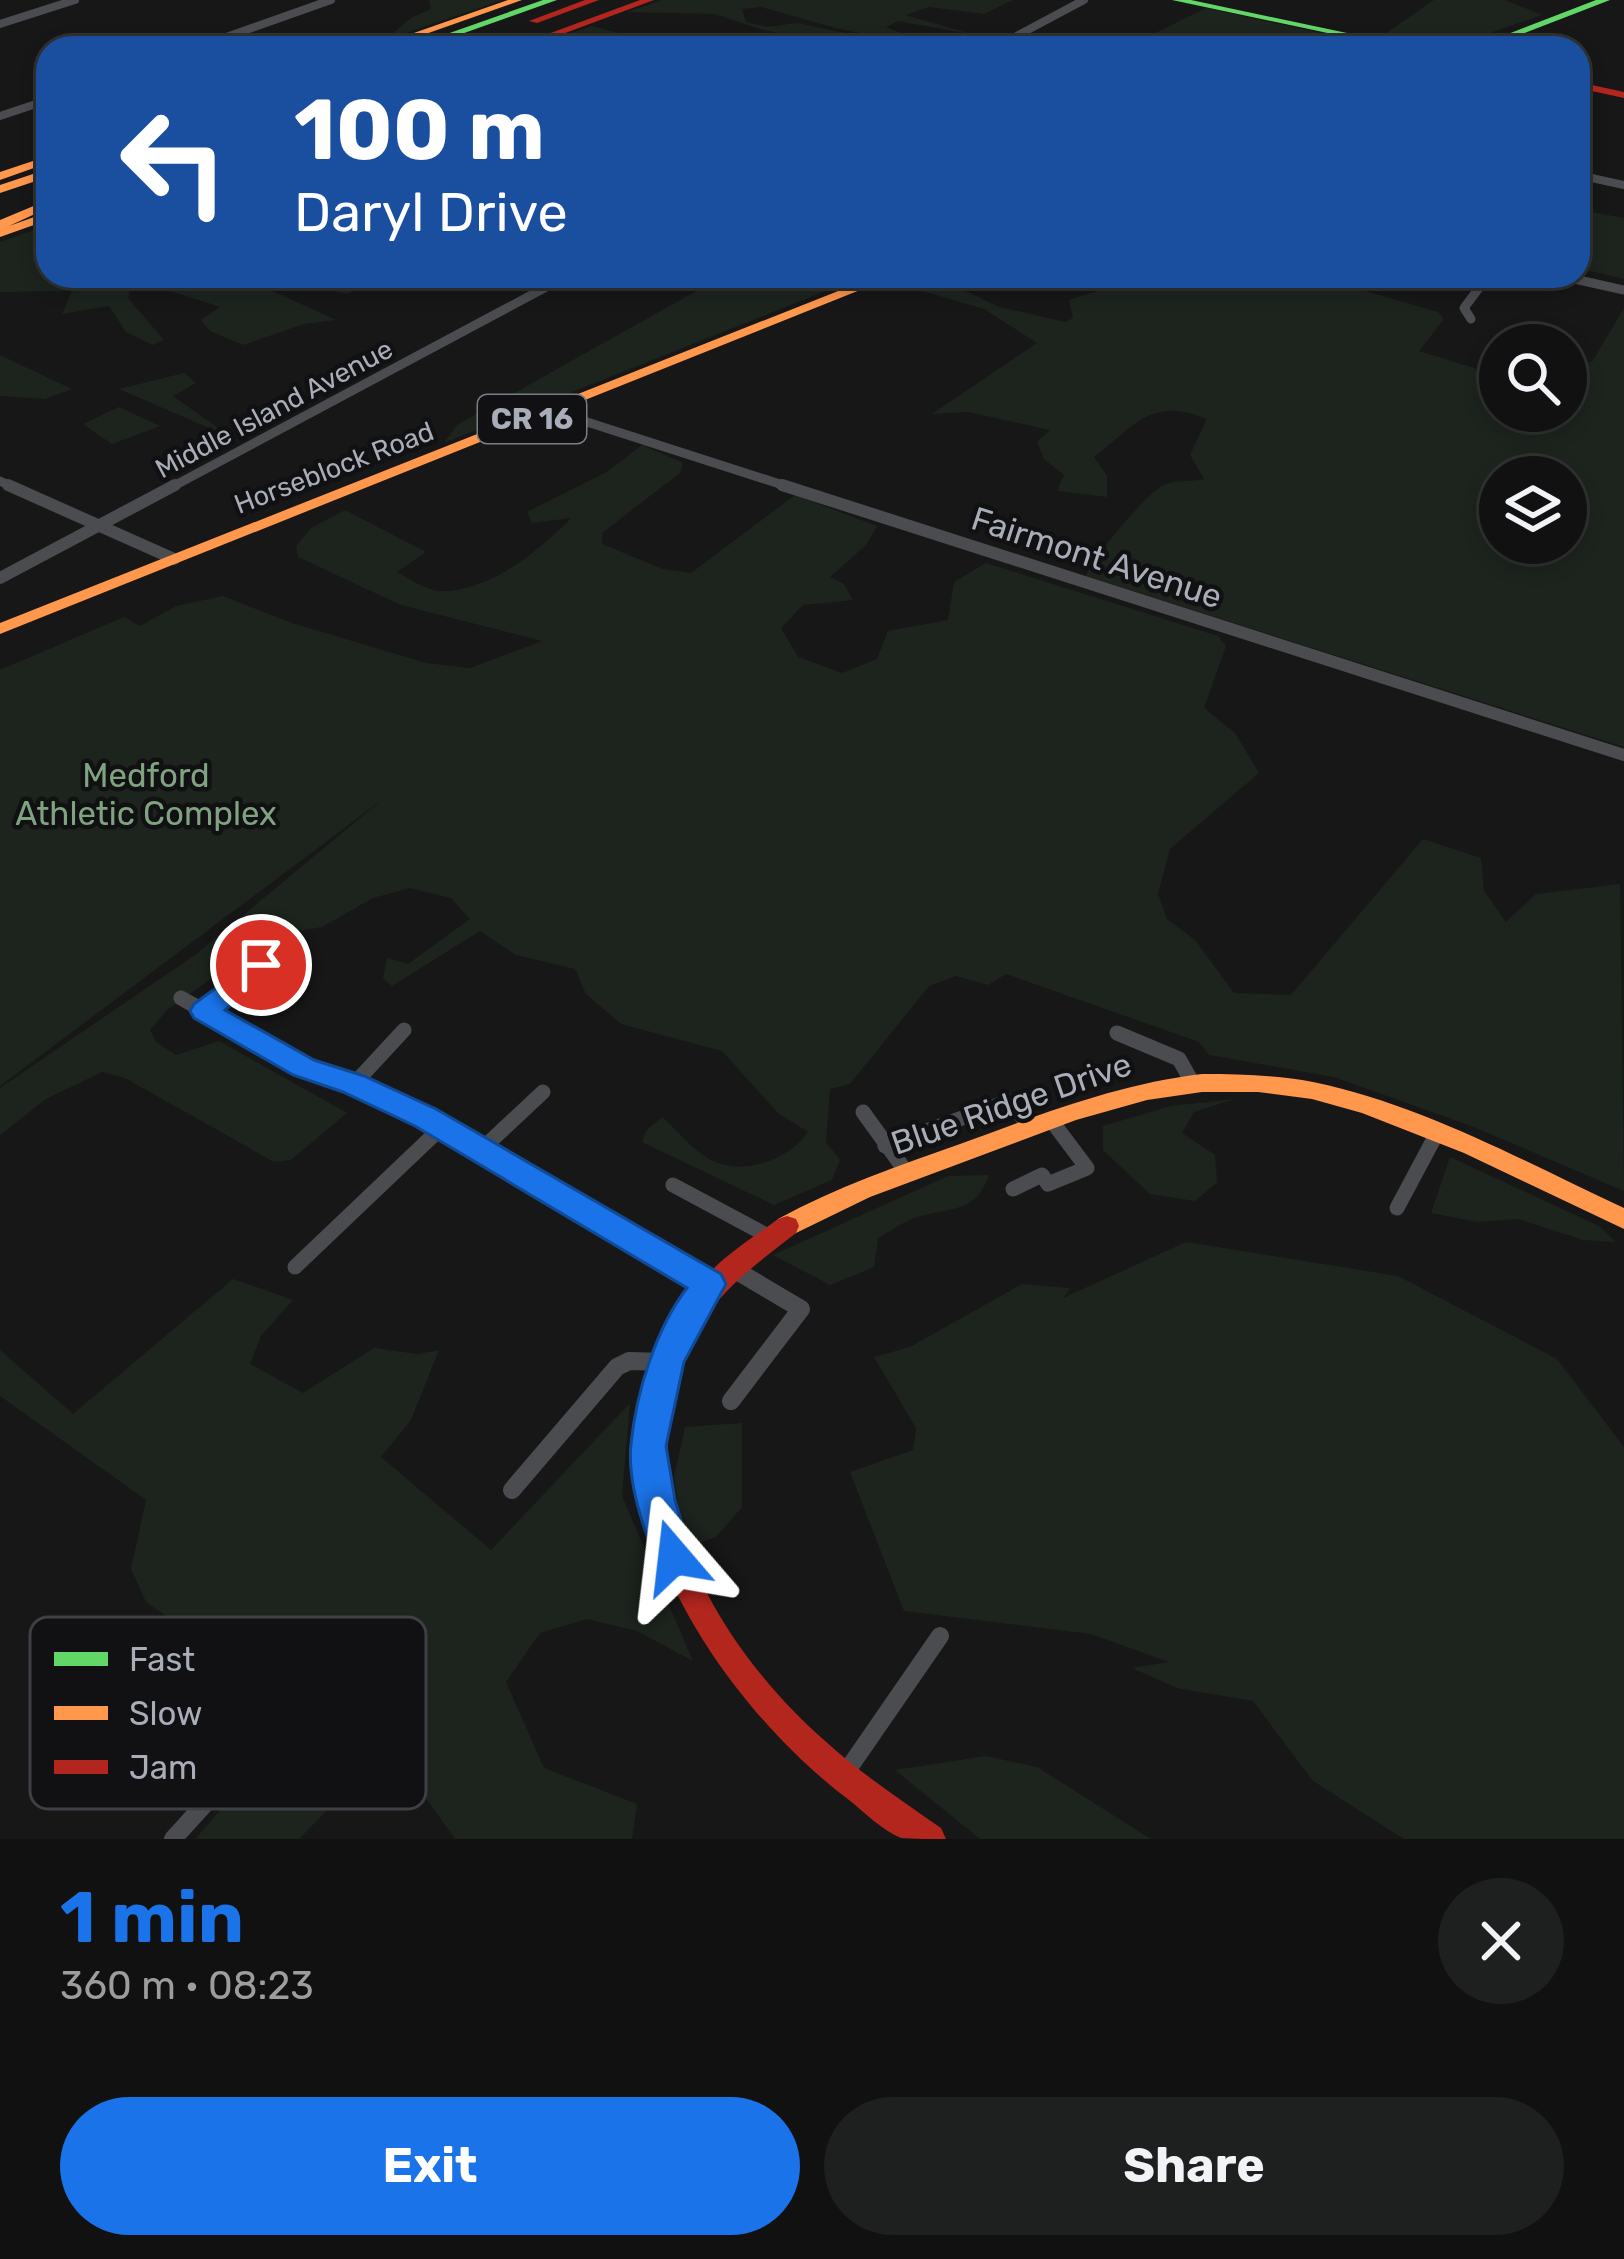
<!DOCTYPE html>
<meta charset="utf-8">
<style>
:root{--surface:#111;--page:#1e1f1f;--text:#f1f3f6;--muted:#9c9d9f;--line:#303131;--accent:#1a73e8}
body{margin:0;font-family:Rubik,sans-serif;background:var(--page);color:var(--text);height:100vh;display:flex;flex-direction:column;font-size:45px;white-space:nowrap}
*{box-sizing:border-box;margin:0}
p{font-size:39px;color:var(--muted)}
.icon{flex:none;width:66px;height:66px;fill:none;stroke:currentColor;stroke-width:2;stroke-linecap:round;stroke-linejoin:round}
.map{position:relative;height:1839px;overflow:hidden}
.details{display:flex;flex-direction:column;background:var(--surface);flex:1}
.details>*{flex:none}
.banner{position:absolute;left:36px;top:36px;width:1554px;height:252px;border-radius:36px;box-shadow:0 6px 18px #0003,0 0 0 3px var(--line);background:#1a4fa0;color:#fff;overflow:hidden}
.buttons{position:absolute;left:1479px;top:324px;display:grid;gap:24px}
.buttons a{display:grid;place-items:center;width:108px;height:108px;border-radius:50%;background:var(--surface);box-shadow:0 6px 18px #0003,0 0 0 3px var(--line);font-size:60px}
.pin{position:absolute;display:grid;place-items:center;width:102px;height:102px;color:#fff;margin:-51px;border:6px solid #fff;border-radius:50%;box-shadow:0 3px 12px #0007}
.me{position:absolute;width:132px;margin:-66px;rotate:343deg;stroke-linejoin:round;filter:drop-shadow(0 0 9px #0008)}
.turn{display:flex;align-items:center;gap:42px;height:252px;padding:0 60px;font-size:54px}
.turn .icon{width:156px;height:156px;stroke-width:2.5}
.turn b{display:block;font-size:84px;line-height:102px}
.round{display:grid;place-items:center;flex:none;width:126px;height:126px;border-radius:63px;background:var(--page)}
.overview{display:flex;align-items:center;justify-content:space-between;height:204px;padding:0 60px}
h1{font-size:72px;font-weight:700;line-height:90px;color:var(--accent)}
.button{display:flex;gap:24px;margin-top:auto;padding:24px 60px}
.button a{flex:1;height:138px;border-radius:72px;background:var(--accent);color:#fff;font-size:48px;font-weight:700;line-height:138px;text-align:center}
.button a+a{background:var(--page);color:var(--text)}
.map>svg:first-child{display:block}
</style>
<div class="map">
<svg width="1624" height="1839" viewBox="0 0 1624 1839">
<rect width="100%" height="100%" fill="#171717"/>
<g fill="#1d241e" fill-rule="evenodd">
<polygon points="429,0 503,0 385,40 411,18 431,9"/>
<polygon points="662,0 1013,0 984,14 929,7 905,15 975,35 898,21 886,27 935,47 839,29 761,7 742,9 746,22 767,27 797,23 912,47 844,48 760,29 715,14 627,12"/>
<polygon points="1434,0 1505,0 1542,15 1447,48 1382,36"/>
<polygon points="1206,8 1389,48 1125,48"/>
<polygon points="592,26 675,48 529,48"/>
<polygon points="1591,212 1624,218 1624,279 1578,268 1578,213"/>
<polygon points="48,225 48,276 416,276 384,277 347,294 287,279 262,286 336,320 304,324 243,345 210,331 201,320 220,307 133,279 128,298 164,340 153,345 126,332 109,306 62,314 72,291 0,292 0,242"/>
<polygon points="723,276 863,276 444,443 457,425"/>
<path d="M 922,276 L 973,276 L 953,285 L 999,307 L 1065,322 L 1073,318 L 1069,300 C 1095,291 1119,283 1147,284 C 1178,286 1194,298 1224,282 L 1225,276 L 1313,276 L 1438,312 L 1444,319 L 1419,351 L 1500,376 L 1500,411 L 1566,411 L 1566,359 L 1592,362 L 1624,308 L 1624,747 L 1086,576 C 1091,560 1149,489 1166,484 C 1176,480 1192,482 1204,479 L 1190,455 L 1207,419 C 1151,396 1136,425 1094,457 L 1107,476 L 1107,497 L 1057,491 L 1064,475 L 1044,459 L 1037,442 L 1050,430 L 969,412 L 932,414 L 1037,343 L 984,309 L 905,286 ZM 1500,477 L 1566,477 L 1566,543 L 1500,543 Z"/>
<polygon points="0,355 72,389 45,399 0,396"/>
<polygon points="184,373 196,383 173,396 232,438 119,389"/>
<polygon points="119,407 160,426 112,444 83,424"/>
<path d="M 642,445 L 683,463 L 680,473 L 602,533 L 602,544 L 663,569 L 691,573 L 795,495 L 877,526 L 866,545 L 830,577 L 844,584 L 853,600 L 803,605 L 781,628 L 798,657 L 842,673 L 877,659 L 888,631 L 948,620 L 954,582 L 986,563 L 1218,636 L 1226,646 L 1204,708 L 1235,733 L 1259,773 L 1170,849 L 1158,894 L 1167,919 L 1195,940 L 1234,993 L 1291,995 L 1423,839 L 1481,858 L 1484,891 L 1506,922 L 1536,894 L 1620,884 L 1624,1191 L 1471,1126 L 1334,1077 L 1209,1055 L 1199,1042 L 1006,974 L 988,985 L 956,976 L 929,986 L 850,1084 L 830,1089 L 826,1142 L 840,1160 L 832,1180 L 774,1205 L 642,1142 L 646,1131 L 662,1117 C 677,1130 695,1153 713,1161 C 746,1176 789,1159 808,1132 L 778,1113 L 722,1051 L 621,1024 L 586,994 L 575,969 L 516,955 L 480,931 L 392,986 L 383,978 L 387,958 L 408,964 L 470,919 L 451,898 L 410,888 L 373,898 L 322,927 L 272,935 L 167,1010 L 150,1030 L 156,1042 L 176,1055 L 219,1041 L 347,1113 L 291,1160 L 274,1162 L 125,1078 L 102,1072 L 46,1099 L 0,1135 L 0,1088 L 195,955 L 383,799 L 0,1086 L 0,670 L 124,617 L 140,626 L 176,606 L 223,596 L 292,623 L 426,663 L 470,668 L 542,641 L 401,605 L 298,557 L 296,546 L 311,528 L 345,510 L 426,552 L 397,572 C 410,579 427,591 440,591 C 489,592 539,551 571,518 L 532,523 L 527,512 L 607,472 Z"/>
<polygon points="1235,1099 1194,1112 1182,1133 1215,1155 1217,1182 1195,1201 1150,1194 1103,1150 1103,1126 1171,1106"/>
<polygon points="1450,1157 1599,1226 1616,1242 1583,1240 1519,1219 1477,1222 1431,1213"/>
<path d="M 989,1175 C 976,1212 955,1207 921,1216 C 906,1219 892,1231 878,1238 L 874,1267 L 830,1285 L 773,1255 L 948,1176 Z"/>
<polygon points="1186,1242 1398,1276 1557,1359 1624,1447 1624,1839 1404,1839 1313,1781 1253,1701 1177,1688 1132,1668 1169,1662 1091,1634 904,1611 850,1472 913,1450 916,1428 874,1357 910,1347 1022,1284 1070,1288 1063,1298"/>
<polygon points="233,1279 293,1300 261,1336 250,1364 303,1393 374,1348 418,1354 439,1350 411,1420 381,1457 491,1550 630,1403 622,1496 693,1661 637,1631 587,1619 540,1633 506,1682 544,1768 637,1804 632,1839 455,1839 400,1761 370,1767 299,1839 195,1839 335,1680 257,1679 146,1602 131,1569 146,1500 0,1396 0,1350 73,1414"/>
<polygon points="742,1423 742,1507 716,1537 685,1548 674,1477 685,1427"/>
<polygon points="986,1756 1037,1767 1151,1839 980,1839 895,1770"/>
</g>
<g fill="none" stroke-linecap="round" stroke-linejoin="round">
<g stroke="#4b4c50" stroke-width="8">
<polyline points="0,24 75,0"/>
<polyline points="195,48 331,0"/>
<polyline points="994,48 1084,0"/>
<polyline points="0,116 48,100"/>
<polyline points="1578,175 1624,185"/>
</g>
<g stroke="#4b4c50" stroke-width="9">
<polyline points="1561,276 1624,290"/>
<polyline points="1471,319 1464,308 1488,276"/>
<polyline points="553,411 792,488"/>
<polyline points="0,481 15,488"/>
<polyline points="170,488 567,276"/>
</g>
<g stroke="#4b4c50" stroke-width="12">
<polyline points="8,485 174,559"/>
<polyline points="782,485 1624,755"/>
<polyline points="0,578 175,485"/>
</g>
<g stroke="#4b4c50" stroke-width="15">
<polyline points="181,998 304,1067 426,1118 697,1277"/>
<polyline points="204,1011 290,942"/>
<polyline points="1117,1033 1179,1059 1192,1082"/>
<polyline points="354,1084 404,1030"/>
<polyline points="863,1112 907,1173"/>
<polyline points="885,1146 1009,1101 1031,1128"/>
<polyline points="481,1150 543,1092"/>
<polyline points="673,1185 768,1236"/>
<polyline points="1013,1189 1042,1175 1048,1184 1087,1168 1051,1120"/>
<polyline points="1397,1208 1436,1135"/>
<polyline points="729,1266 747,1277"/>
<polyline points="295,1267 442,1127"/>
</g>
<g stroke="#4b4c50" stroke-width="18">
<polyline points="692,1274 709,1284"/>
<polyline points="731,1401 801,1309 742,1274"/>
<polyline points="512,1490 617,1367 629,1361 667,1362"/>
<polyline points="844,1775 940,1636"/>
<polyline points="173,1839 311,1687"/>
</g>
<g fill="#63d668" fill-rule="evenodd">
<polygon points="543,0 557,0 422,48 407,48"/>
<polygon points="1172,0 1191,0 1418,48 1398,48"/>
<polygon points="1596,0 1610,0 1486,48 1472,48"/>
</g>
<g fill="#ff974d" fill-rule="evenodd">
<polygon points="508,0 522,0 386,48 371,48"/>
<polygon points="48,156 48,163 0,180 0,172"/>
<polygon points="48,169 48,177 0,193 0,185"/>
<polygon points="48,200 48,208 9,226 48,212 48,220 0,237 0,220"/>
<polygon points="876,276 895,276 0,634 0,623"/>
<path d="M 1202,1074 C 1240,1074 1276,1075 1313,1082 C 1423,1105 1523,1161 1624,1208 L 1624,1229 L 1464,1153 L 1362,1113 L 1312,1099 L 1258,1092 L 1202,1092 L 1147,1100 L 1076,1120 L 870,1197 L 796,1233 L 787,1236 L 778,1233 L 775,1226 L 778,1219 C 836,1187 898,1166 960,1144 C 1039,1115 1117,1084 1202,1074 Z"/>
</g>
<g fill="#b3261e" fill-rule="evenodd">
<polygon points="585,0 599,0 537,23 529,21"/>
<polygon points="640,0 654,0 525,48 510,48"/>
<polygon points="1578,82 1624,92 1624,98 1578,88"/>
<path d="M 787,1216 L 796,1219 L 799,1226 L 796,1233 C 752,1267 723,1288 692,1335 C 674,1363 669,1399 668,1431 C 662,1549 738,1664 824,1740 C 860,1773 901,1800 941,1828 L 946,1839 C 933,1839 913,1839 901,1838 C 883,1831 864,1812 849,1800 C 738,1717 610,1542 643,1396 C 653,1350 679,1301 713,1269 C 732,1250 757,1235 778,1219 Z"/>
</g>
</g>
<path fill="#1a73e8" stroke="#114b97" stroke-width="3" d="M 261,955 L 271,958 L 275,965 L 271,972 L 225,1010 L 314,1060 L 364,1076 L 436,1109 L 721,1274 L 726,1284 L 684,1362 L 666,1446 L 675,1500 L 692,1557 L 687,1569 L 674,1575 L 660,1569 C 645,1534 627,1482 631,1444 C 636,1393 656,1328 687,1288 L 415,1126 L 343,1092 L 293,1075 L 194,1018 L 190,1011 L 194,1004 Z"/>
<g text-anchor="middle" stroke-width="9" stroke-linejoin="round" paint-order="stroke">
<g font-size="27" fill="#a8adb8" stroke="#111113">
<text transform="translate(274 409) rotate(-28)" y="9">Middle Island Avenue</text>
<text transform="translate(334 468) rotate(-21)" y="9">Horseblock Road</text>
</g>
<rect fill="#111113" stroke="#7b7e86" stroke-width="3" x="478" y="395" width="108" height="48" rx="9"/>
<g font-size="30" font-weight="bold" fill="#a8adb8">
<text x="532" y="429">CR 16</text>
</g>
<g font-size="33" fill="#a8adb8" stroke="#111113">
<text transform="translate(1097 557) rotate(18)" y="12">Fairmont Avenue</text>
<text transform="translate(1011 1103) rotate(-19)" y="12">Blue Ridge Drive</text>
</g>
<g font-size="33" fill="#7fa381" stroke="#111113">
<text x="146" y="787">Medford<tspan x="146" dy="38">Athletic Complex</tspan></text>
</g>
</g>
<rect x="30" y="1617" width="396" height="192" rx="18" fill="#111113" stroke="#3e4045" stroke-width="3"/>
<rect x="54" y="1652" width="54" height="14" fill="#63d668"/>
<rect x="54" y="1706" width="54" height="14" fill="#ff974d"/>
<rect x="54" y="1760" width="54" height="14" fill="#b3261e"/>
<g font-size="33" fill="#a8adb8">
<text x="129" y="1671">Fast</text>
<text x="129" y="1725">Slow</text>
<text x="129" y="1779">Jam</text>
</g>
</svg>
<div class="buttons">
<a><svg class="icon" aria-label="search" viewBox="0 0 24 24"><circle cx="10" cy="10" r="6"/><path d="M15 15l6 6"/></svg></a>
<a><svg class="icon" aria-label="layers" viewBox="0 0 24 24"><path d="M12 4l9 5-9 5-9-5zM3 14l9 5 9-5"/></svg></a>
</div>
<div class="pin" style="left:261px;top:965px;background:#d93025"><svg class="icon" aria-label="arrive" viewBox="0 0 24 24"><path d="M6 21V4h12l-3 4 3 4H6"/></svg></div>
<svg class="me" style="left:674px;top:1557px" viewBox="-20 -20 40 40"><path d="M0-17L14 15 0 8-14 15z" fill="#1a73e8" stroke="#fff" stroke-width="4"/></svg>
<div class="banner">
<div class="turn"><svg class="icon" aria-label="left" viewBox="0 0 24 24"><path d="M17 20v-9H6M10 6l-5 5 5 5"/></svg><div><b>100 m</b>Daryl Drive</div></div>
</div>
</div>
<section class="details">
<div class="overview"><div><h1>1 min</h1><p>360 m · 08:23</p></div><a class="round"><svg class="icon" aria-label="close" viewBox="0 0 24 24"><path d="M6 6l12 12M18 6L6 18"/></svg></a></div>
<div class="button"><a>Exit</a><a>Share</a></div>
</section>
